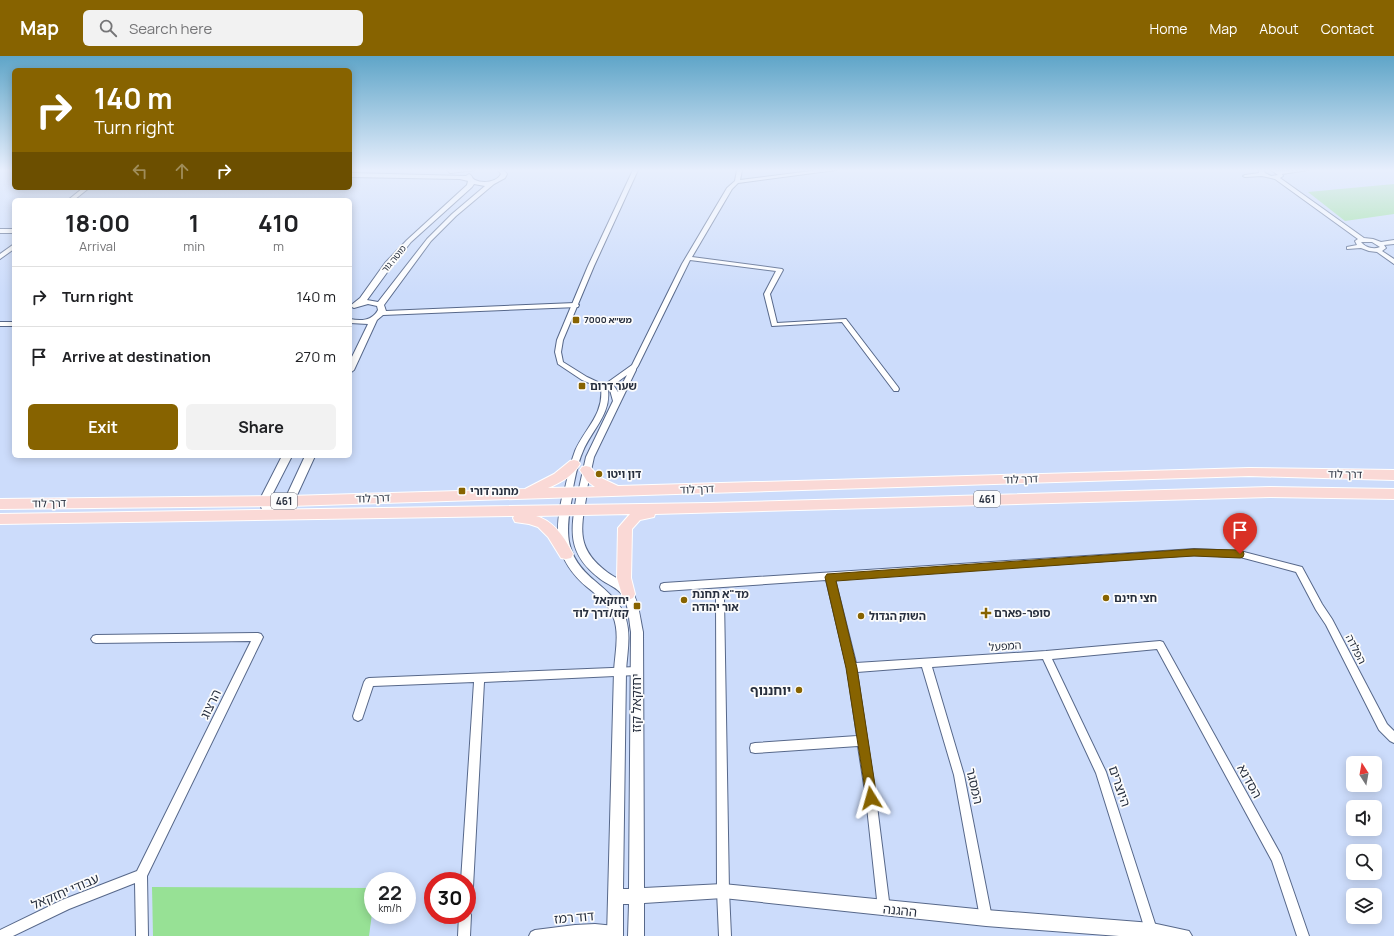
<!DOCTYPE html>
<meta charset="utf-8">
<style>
:root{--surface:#fff;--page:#f2f2f2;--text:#202124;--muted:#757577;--line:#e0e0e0;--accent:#876300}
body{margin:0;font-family:Manrope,"Noto Sans Hebrew",sans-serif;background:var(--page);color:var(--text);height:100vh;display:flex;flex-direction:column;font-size:15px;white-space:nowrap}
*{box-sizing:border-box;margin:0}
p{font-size:13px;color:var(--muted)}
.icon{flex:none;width:22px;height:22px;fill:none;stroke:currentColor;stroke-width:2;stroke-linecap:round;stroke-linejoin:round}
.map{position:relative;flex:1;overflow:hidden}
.drawer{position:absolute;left:12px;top:142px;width:340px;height:260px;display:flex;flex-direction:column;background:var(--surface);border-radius:6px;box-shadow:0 2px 10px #0003}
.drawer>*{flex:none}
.guide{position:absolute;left:12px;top:12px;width:340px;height:122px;border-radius:6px;box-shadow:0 2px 10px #0003;background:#876300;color:#fff;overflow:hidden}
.needle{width:26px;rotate:349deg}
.controls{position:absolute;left:1346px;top:700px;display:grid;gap:8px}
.controls a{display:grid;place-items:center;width:36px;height:36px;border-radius:6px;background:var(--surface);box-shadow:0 2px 10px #0003;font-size:20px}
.speed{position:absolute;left:364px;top:816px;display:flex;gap:8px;font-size:20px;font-weight:700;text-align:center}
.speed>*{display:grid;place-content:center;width:52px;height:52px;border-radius:50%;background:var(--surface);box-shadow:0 2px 10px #0003;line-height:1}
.speed small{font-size:10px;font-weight:400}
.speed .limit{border:6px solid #d22;background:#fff;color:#111}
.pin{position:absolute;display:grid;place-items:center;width:34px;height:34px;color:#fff;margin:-41px -17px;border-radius:50% 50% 50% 0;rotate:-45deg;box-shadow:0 0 4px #0007}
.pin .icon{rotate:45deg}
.me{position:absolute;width:44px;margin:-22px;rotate:352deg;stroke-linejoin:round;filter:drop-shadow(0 0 3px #0008)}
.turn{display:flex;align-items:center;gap:14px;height:84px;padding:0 16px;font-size:18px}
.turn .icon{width:52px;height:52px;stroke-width:2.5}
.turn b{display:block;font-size:28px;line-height:34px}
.lanes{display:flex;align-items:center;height:38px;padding:0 16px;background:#0003;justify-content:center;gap:20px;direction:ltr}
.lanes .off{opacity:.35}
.eta{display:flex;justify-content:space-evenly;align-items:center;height:68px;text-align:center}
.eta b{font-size:24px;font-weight:700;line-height:28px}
.cta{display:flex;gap:8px;margin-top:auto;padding:8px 16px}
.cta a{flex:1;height:46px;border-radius:6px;background:var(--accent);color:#fff;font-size:16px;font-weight:700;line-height:46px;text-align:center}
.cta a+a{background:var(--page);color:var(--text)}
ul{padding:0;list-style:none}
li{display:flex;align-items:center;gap:12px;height:60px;padding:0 16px;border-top:1px solid var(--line)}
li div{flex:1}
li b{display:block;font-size:15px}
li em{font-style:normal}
header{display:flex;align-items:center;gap:24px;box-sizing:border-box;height:56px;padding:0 20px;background:var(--accent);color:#fff}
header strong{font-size:19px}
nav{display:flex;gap:22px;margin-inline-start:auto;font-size:14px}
.search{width:280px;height:36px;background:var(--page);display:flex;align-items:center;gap:10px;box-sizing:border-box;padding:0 14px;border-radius:6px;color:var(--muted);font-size:15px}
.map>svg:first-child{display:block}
</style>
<header>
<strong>Map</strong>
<div class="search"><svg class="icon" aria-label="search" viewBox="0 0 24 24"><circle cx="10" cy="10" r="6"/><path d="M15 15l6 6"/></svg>Search here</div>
<nav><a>Home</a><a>Map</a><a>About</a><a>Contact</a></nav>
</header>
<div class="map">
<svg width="1394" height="880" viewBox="0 0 1394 880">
<rect width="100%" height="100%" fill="#ccdcfb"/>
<g fill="#97e195">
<polygon points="1394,128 1394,158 1345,165 1308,136"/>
<polygon points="152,831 373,832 373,850 369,880 153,880"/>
</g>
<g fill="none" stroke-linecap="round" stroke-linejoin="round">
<defs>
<g id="minor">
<path d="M 633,114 L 638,114 L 594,210 L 563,284 L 561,296 L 563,306 L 587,321 L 604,329 L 632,309 L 682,208 L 727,132 L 735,125 L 737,114 L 742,114 L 740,124 L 819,114 L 836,114 L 738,127 L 732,133 L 692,201 L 782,213 L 783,214 L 770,238 L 777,267 L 846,263 L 898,331 L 899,333 L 898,335 L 894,335 L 842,266 L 772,270 L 764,238 L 776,215 L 690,204 L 638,310 L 636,313 L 636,314 L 594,401 L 586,437 L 582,440 L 578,437 L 586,401 L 613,345 L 610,334 L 608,334 C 611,358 592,374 583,395 C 577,408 575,423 572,437 L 571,439 L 565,439 L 564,437 C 567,423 570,408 575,395 C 585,372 604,359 601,332 L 582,324 L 558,308 L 555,296 L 557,284 L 588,210 ZM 627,319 L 618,336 L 614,330 L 612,330 Z"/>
<path d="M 1259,114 L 1263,114 L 1265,117 L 1271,120 L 1278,119 L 1271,114 L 1280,115 L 1308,114 L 1282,118 L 1283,120 L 1280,122 L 1364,182 L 1373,183 L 1381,186 L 1394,184 L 1394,188 L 1384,189 L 1386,192 L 1382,195 L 1394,203 L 1394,208 L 1377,196 L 1369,195 L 1361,192 L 1347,193 L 1347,191 L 1357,189 L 1355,185 L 1358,183 L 1275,123 L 1262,120 L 1245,121 L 1243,120 L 1245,119 L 1259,117 ZM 1361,186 L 1372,186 L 1380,191 C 1373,194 1365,191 1361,186 Z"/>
<polygon points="83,132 89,132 74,144 68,144"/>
<rect x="0" y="173" width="14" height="4"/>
<polygon points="14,188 14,193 0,203 0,198"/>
<rect x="0" y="266" width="14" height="4"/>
<polygon points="1194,493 1240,495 1302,511 1322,548 1332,563 1387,668 1394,675 1394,687 1390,685 1379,674 1326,569 1316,554 1296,516 1240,501 1194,499 835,523 856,607 1046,595 1160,585 1163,586 1281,799 1309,880 1297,880 1272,805 1157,593 1052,603 1106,716 1159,880 1147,880 1096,717 1043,603 932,611 964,719 992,862 990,866 986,868 982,866 980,862 954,719 922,611 857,616 876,742 890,853 888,857 884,859 880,857 878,853 866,742 858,690 755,697 751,696 750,692 751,688 755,687 857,680 847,612 826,524 664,535 661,534 660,531 661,528 664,527"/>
<polygon points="720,539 723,540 724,543 729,835 731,880 719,880 717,835 716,543 717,540"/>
<polygon points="258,577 261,578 263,581 147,820 148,880 136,880 135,827 69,853 13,880 0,880 0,874 62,844 137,815 251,585 96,587 93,586 91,583 93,580 96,579"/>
<polygon points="636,611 639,612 641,615 639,618 636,619 484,626 473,831 471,835 467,837 467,825 461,825 474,626 373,630 362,663 358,665 354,663 353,660 364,626 366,623 369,622"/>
<polygon points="467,854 469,855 471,859 470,880 458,880 459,859 467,859"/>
<polygon points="595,868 615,870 619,872 621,876 619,880 529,880 531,876 535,874 575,869"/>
</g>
<g id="tertiary">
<polygon points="447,114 475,114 450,117"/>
<path d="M 498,114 L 504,114 L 507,118 L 505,122 L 494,128 L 456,160 L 431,185 L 384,249 L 386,255 L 575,247 L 579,249 L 578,251 L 383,259 L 377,264 L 354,314 L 350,317 L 350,305 L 368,268 L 350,267 L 350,263 C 361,265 372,265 378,254 L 377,250 L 368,248 L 354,252 L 350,250 L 360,242 L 385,207 L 407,184 L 467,129 L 468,125 L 460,123 L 350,121 L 350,117 L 466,120 L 469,118 C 473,120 471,122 475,124 C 483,128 497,126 501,118 ZM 474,128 L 485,130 L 452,158 L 427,183 L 378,246 L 367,244 L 391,211 L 411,186 L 472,131 Z"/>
<polygon points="282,400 292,400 269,445 272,452 285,443 305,400 315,400 293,448 269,463 265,462 259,445"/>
<path d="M 568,433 L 572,434 L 573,437 C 565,475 563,499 595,525 C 608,536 621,547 626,563 C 631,580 627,598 626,615 L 623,833 L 629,833 L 631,576 C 629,565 629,550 623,540 C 619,532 606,528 599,522 C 566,496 571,474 577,437 L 578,434 L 586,434 L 587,437 C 581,472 575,492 607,516 C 615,522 626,526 632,535 C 639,546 640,563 643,576 L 644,832 L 723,828 L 986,854 L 1152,867 L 1189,875 L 1192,880 L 1119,880 L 986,870 L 723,842 L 644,847 L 644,880 L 628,880 L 629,848 L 623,848 L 623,880 L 607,880 L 614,615 C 615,597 620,577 613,560 C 608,548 597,539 587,531 C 554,503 554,476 563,437 L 564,434 Z"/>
</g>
<g id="primary">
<path d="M 574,404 L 578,405 L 580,408 C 573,420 560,427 548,432 L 595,431 L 587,425 L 580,414 L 582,411 L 586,410 L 590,411 L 599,421 L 618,430 L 1249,412 L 1394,414 L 1394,424 L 1249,420 L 289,450 L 0,453 L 0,443 L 289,440 L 525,433 L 554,418 L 570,405 Z"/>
<path d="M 1270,431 L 1394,433 L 1394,443 L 1270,441 L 655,458 L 654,461 L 640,464 L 632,473 L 631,522 L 635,538 L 633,542 L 628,544 L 623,542 L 617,522 L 618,472 L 630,458 L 536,460 C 554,465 565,482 573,498 L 571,502 L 566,503 L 561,502 L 548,481 L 538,471 L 529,468 L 515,466 L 513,462 L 514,460 L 0,468 L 0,458 L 709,447 Z"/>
</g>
</defs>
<use href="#minor" stroke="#57688a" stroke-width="2"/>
<use href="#tertiary" stroke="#57688a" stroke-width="2"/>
<use href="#primary" stroke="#fff" stroke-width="2"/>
<use href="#minor" fill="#fff" fill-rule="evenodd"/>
<use href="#tertiary" fill="#fff" fill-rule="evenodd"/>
<use href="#primary" fill="#fad9d6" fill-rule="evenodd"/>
</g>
<linearGradient id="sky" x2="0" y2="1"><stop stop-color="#5fa5c8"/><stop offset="0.48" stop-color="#e8effd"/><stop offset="1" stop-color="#e8effd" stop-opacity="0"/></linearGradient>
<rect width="1394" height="238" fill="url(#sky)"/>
<polygon fill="#876300" stroke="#584000" points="1194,493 1240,494 1243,495 1244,498 1243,501 1240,502 1194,500 1146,503 836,525 857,612 877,742 875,746 871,748 867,746 846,612 825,521 827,518"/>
<g fill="#876300" stroke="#fcfcfc" stroke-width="1.5">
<rect x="572" y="260" width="8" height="8" rx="2"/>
<rect x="578" y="326" width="8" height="8" rx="2"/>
<circle cx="599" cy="418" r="4"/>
<rect x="458" y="431" width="8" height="8" rx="2"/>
<circle cx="1106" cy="542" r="4"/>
<circle cx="684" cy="544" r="4"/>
<rect x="633" y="546" width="8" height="8" rx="2"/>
<path d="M984 551h4v4h4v4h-4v4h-4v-4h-4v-4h4z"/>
<circle cx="861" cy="560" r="4"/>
<circle cx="799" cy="634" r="4"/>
</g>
<g text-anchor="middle" stroke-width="3.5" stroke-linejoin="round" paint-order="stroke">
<g font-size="9" fill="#272f3e" stroke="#fcfcfc">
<text transform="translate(394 203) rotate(-50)" y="3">מוטה גור</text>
</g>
<g font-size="9" font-weight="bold" fill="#272f3e" stroke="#fcfcfc" text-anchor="start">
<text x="584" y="267">מש״א 7000</text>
</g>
<g fill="#fcfcfc" stroke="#676c77" stroke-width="1">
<rect x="974" y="435" width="26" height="16" rx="3"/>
<rect x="271" y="437" width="26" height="16" rx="3"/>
</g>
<g font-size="10" font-weight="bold" fill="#272f3e">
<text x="987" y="447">461</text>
<text x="284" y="449">461</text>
</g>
<g font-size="11" font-weight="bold" fill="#272f3e" stroke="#fcfcfc" text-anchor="start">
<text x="590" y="334">שער דרום</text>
<text x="607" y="422">דון ויטו</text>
<text x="470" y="439">מחנה דורי</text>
<text x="692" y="542">מד"א תחנת<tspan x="692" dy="13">אור יהודה</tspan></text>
<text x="1114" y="546">חצי חינם</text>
<text x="629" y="548" text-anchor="end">יחזקאל<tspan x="629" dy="13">קזז/דרך לוד</tspan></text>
<text x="994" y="561">סופר-פארם</text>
<text x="869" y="564">השוק הגדול</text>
</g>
<g font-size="11" fill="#272f3e" stroke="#fcfcfc">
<text transform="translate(1345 418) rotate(1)" y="4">דרך לוד</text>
<text transform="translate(1021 423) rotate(-2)" y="4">דרך לוד</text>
<text transform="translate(697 433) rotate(-2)" y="4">דרך לוד</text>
<text transform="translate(373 442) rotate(-2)" y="4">דרך לוד</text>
<text transform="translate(49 447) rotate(-1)" y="4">דרך לוד</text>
<text transform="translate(1005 590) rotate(-4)" y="4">המפעל</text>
<text transform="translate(1356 593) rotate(63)" y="4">הפלדה</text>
</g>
<g font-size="13" font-weight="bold" fill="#272f3e" stroke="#fcfcfc" text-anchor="end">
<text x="791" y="639">יוחננוף</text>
</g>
<g font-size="13" fill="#272f3e" stroke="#fcfcfc">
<text transform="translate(636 647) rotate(-90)" y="5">יחזקאל קזז</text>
<text transform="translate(210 648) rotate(-64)" y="5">הרצוג</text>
<text transform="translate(1250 725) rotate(61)" y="5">הסדנא</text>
<text transform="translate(975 730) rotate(77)" y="5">המסגר</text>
<text transform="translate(1120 730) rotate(71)" y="5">היוצרים</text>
<text transform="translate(65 835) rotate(-23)" y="5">עבודי יחזקאל</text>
<text transform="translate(900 854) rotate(6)" y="5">ההגנה</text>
<text transform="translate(574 861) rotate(-5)" y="5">דוד רמז</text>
</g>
</g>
</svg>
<div class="controls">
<a><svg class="needle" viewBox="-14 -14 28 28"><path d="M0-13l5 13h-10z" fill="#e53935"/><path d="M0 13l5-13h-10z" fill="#757577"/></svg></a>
<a><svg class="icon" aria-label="sound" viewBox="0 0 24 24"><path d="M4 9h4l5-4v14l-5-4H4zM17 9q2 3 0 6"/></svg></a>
<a><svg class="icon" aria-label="search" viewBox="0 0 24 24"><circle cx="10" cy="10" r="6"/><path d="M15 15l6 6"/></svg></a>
<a><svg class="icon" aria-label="layers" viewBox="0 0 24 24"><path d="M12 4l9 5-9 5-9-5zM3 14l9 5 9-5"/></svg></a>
</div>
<div class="speed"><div>22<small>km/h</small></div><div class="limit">30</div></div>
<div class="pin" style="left:1240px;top:498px;background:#d93025"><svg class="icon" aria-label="arrive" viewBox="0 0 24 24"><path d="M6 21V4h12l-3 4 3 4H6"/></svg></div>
<svg class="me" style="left:871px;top:742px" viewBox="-20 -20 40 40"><path d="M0-17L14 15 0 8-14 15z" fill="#876300" stroke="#fff" stroke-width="4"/></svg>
<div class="guide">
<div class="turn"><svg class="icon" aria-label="right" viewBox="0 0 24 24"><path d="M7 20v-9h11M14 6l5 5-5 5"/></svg><div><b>140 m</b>Turn right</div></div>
<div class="lanes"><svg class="icon off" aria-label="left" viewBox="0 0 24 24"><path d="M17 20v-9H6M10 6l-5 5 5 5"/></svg><svg class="icon off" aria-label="ahead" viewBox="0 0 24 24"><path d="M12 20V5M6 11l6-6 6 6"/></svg><svg class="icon" aria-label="right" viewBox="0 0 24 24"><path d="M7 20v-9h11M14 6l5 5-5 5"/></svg></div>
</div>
<section class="drawer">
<div class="eta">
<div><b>18:00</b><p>Arrival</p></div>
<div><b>1</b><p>min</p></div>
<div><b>410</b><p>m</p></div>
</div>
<ul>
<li><svg class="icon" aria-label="right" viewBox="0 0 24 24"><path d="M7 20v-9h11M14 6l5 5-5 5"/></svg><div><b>Turn right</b></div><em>140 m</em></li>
<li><svg class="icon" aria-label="arrive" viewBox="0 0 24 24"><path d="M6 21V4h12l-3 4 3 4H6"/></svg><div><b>Arrive at destination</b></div><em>270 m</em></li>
</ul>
<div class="cta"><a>Exit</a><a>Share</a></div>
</section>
</div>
